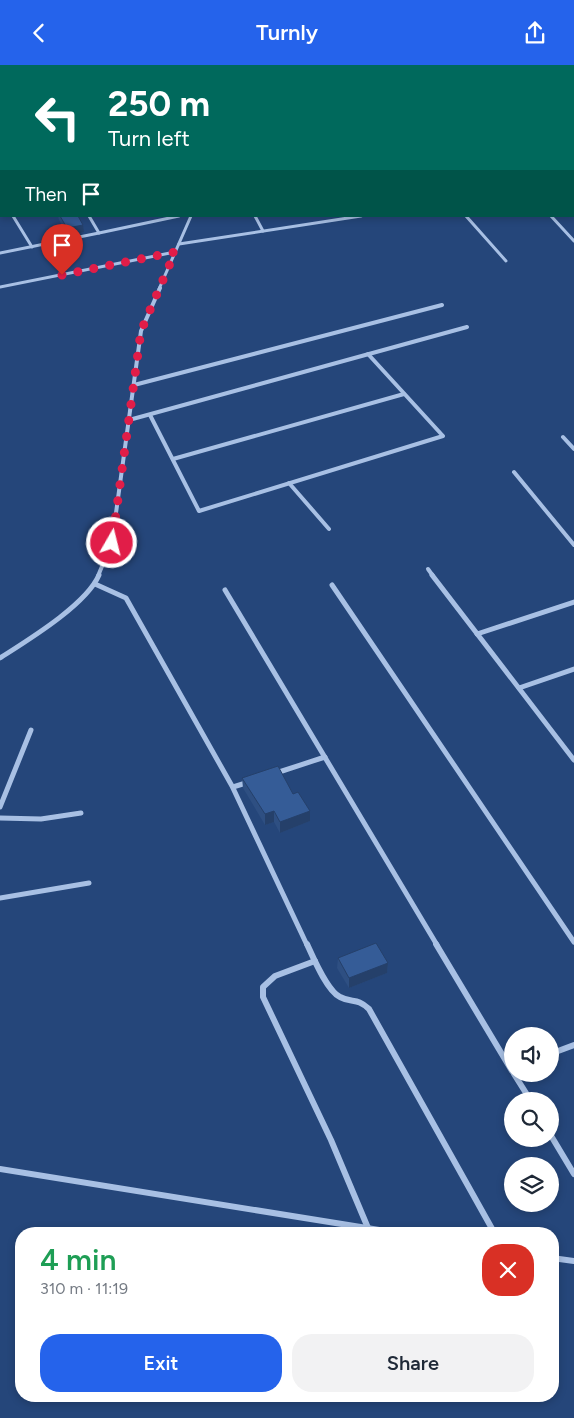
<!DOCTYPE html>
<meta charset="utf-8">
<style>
:root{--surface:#fff;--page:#f2f2f3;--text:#1f2937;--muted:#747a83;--accent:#2563eb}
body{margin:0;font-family:Figtree,sans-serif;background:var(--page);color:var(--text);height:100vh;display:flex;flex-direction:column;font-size:19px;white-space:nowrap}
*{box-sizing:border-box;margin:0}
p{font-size:16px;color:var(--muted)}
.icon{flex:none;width:28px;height:28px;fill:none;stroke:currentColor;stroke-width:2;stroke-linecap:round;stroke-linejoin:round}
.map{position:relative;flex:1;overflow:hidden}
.panel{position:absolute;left:15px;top:1162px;width:544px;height:175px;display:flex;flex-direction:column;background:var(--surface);border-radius:20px;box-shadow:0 2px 8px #0003}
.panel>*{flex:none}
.hud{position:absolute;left:0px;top:0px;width:575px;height:152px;box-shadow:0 2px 8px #0003;background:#00695c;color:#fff;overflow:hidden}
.controls{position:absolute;left:504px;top:962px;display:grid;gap:10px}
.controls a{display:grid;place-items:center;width:55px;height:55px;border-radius:50%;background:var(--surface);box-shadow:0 2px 8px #0003;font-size:25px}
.pin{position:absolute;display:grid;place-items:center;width:42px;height:42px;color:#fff;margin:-51px -21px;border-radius:50% 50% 50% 0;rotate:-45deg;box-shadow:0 0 5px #0007}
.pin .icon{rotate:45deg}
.me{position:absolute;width:55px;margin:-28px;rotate:8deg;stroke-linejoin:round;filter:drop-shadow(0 0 4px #0008)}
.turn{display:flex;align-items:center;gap:18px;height:105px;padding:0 25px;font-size:22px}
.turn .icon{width:65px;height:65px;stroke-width:2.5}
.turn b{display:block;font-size:35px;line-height:42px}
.then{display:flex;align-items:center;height:48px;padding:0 25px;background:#0003;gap:10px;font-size:19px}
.round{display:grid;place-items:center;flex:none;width:52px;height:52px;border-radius:20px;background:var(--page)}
.overview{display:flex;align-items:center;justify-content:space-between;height:85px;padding:0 25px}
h1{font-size:30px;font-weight:600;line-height:38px;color:#1e9e55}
.primary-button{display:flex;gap:10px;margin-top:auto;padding:10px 25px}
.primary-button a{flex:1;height:58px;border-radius:20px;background:var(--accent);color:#fff;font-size:20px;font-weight:600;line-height:58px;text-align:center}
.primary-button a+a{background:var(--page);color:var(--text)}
header{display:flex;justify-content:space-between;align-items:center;height:65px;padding:0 25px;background:var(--accent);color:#fff;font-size:22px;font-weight:600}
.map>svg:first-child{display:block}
</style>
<header><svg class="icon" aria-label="back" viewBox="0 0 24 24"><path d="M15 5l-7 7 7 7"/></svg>Turnly<svg class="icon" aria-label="share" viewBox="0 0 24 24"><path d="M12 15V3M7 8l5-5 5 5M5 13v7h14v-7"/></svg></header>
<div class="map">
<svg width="574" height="1353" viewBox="0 0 574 1353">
<rect width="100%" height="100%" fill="#25467a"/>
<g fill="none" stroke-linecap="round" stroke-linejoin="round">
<g stroke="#a8c0e4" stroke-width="3">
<polyline points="0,20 1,22"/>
<polyline points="13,151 32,182"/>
<polyline points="255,151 263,166"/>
<polyline points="466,151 506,196"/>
<polyline points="551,151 574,176"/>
<polyline points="99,168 179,151"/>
<polyline points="179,179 361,151"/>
<polyline points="0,188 99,168 89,151"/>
<polyline points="0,222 175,187"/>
<polyline points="159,224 191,151"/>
</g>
<g stroke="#a8c0e4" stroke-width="4">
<polyline points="134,320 442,240"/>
<polyline points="150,350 199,446 443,371 368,289"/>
<polyline points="129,355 467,262"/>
<polyline points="563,372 574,384"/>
<polyline points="173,394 404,329"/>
<polyline points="514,407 574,480"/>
<polyline points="289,418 329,464"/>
<polyline points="428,504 433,511"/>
<polyline points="98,511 112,477 141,266 160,223"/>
</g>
<g stroke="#a8c0e4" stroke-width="5">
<polyline points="432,510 574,695"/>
<polyline points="95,519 126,533 232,721 307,880"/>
<polyline points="332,520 574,877"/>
<polyline points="225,525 437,880"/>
<polyline points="477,569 574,537"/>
<path d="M 0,593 C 28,575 86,540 99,510"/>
<polyline points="519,623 574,604"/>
<polyline points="276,708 325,692"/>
<polyline points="233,722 249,717"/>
<polyline points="0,742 31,665"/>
<polyline points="0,753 41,754 81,748"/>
<polyline points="0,833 89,818"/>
</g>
<g stroke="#a8c0e4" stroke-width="6">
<path d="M 307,879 C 313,892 327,926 340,932 C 353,939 356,932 369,944 L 495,1169"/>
<polyline points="436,879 512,1006"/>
<polyline points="315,896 275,911 263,922 263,932 331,1075 368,1163"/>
<polyline points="550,989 574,980"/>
<polyline points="514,1009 531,1036"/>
<polyline points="550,1069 574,1109"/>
<polyline points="0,1104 404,1169"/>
<polyline points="552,1193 574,1196"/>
</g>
</g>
<g fill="#2e4f82">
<polygon points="58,151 78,151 84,167 68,171 59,155"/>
<polygon points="242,713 310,746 310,756 280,768 274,757 265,760 243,723"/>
<polygon points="338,893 388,898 387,908 349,923 337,903"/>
</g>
<g fill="#25406a">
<polygon points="83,160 84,167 68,171 67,163"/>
<polygon points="274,746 274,757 265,760 265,749"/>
<polygon points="310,746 310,756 280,768 280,757"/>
<polygon points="388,898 387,908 349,923 349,913"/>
</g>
<g fill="#355c97" stroke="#25406a">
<polygon points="60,151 78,151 83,160 67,163"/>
<polygon points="278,701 293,729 298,727 310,746 280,757 274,746 265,749 242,713"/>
<polygon points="376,878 388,898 349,913 338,893"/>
</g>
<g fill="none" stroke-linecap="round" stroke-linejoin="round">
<polyline stroke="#e11d48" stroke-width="9" stroke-dasharray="0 16.2" points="62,210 175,187 141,266 112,478"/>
</g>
</svg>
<div class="controls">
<a><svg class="icon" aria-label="sound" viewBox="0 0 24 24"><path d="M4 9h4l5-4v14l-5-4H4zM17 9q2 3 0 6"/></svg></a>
<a><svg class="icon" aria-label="search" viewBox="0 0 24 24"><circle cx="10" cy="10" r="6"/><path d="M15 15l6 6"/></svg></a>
<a><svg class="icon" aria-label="layers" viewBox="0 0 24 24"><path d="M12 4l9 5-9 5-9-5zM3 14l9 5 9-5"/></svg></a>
</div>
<div class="pin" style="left:62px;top:210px;background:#d93025"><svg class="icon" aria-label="arrive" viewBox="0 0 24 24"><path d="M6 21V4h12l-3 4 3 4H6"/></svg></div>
<svg class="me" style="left:112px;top:478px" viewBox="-20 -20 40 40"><circle r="17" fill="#e11d48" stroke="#fff" stroke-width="3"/><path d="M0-11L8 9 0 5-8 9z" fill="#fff"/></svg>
<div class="hud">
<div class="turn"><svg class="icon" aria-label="left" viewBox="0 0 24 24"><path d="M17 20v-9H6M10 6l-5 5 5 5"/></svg><div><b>250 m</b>Turn left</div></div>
<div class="then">Then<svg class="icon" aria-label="arrive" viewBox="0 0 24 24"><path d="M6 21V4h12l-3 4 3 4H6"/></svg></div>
</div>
<section class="panel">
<div class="overview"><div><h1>4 min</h1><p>310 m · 11:19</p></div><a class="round" style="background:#d93025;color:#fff"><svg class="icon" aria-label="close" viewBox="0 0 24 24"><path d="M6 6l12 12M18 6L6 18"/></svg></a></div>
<div class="primary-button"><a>Exit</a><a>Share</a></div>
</section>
</div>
